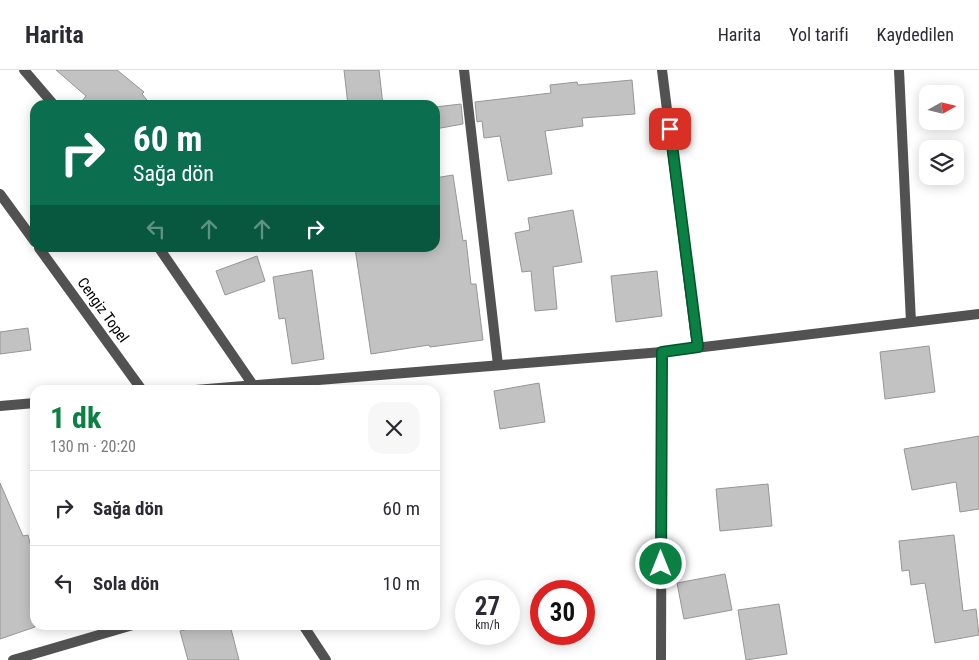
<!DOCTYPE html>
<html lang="tr">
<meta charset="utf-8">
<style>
:root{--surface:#fff;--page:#f7f7f7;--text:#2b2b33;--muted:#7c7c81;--line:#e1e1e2;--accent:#0b8043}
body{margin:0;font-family:"Roboto Condensed",sans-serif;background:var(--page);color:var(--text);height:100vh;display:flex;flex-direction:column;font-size:19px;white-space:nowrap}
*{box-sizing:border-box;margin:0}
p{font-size:16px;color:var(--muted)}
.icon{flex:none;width:28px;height:28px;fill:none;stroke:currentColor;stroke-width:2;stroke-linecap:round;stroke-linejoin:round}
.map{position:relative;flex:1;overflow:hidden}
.sheet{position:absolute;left:30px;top:315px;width:410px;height:245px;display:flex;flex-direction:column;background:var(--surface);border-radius:15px;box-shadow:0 2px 12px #0003}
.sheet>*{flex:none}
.top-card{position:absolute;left:30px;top:30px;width:410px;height:152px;border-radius:15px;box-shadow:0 2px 12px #0003;background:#0b6e4f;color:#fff;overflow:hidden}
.needle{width:32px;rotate:82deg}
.controls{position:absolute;left:919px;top:15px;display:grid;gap:10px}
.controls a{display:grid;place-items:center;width:45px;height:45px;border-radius:10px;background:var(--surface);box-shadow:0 2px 12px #0003;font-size:25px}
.speed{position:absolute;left:455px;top:510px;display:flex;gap:10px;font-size:25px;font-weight:700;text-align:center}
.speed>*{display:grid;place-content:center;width:65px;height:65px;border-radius:50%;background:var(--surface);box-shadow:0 2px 12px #0003;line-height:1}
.speed small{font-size:12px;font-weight:400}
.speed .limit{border:8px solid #d22;background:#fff;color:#111}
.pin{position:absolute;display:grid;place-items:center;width:42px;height:42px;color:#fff;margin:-21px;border-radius:10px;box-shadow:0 2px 8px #0006}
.me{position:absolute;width:55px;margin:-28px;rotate:0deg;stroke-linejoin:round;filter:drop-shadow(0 0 4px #0008)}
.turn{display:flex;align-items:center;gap:18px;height:105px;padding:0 20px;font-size:22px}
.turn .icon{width:65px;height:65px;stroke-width:2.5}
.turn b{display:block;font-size:35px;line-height:42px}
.lanes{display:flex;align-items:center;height:48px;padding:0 20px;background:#0003;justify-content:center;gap:25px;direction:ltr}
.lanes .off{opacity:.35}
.round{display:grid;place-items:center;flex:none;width:52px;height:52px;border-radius:15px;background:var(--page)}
.overview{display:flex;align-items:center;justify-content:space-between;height:85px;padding:0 20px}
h1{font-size:30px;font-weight:700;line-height:38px;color:var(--accent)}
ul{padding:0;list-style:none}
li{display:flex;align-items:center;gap:15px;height:75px;padding:0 20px;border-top:1px solid var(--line)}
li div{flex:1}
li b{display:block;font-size:19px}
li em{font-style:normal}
header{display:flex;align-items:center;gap:30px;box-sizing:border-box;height:70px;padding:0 25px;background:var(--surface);border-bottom:1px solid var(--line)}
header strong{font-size:24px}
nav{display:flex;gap:28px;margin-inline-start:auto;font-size:18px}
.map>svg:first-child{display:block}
</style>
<header>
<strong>Harita</strong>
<nav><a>Harita</a><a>Yol tarifi</a><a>Kaydedilen</a></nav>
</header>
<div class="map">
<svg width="979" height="590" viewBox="0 0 979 590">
<rect width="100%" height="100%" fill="#fff"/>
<g fill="#c2c2c2" stroke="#969696">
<polygon points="56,0 117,0 144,22 142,24 151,35 79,35 86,26"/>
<polygon points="344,0 379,0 383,35 348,35"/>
<polygon points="632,10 635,44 582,48 583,56 545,61 552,104 508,111 500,66 484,68 482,51 477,52 475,32 551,23 550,15 577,12 578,15"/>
<polygon points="461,34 463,54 435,59 435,37"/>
<polygon points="453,105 463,171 466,170 471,214 476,214 483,270 430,277 429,275 371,284 355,178 435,178 435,108"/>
<polygon points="573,140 582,192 553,197 557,239 535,241 531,201 522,202 515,163 530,160 528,148"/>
<polygon points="257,186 265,211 225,225 216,201"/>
<polygon points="312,200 324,289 292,294 285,248 279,249 273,207"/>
<polygon points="657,201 662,246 616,252 611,206"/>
<polygon points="28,258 31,280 0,284 0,262"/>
<polygon points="929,276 935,322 885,329 880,282"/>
<polygon points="539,313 545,352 500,359 494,321"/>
<polygon points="979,366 979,439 960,442 956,412 912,420 904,379"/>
<polygon points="0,413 23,466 28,465 35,492 35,557 0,569"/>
<polygon points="768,414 772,456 720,461 716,419"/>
<polygon points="954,465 963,541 976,539 979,565 935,573 925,513 911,515 909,500 902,501 899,471"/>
<polygon points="725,504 732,540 684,549 677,513"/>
<polygon points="779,534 787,584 746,590 738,540"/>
<polygon points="204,555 230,555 239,590 188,590 180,561"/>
</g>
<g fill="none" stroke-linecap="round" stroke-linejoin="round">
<g stroke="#525252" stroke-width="10">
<polyline points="24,0 54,35"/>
<polyline points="464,0 498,295"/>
<polyline points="662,0 697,277"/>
<polyline points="899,0 911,252"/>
<polyline points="0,124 35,172"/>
<polyline points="39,178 142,320"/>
<polyline points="159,178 253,315"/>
<polyline points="195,320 662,282 979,244"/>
<polyline points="0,336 35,333"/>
<polyline points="303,555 326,590"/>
<polyline points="13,590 133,555"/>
<polyline points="661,590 662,282"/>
</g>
</g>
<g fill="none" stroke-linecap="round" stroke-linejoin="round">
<defs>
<polyline id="route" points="661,494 662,282 698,277 670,59"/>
</defs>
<use href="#route" stroke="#07532c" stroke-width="12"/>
<use href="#route" stroke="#0b8043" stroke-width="9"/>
</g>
<g text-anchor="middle" stroke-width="4" stroke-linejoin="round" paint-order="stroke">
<g font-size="15" fill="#000" stroke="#fff">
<text transform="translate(103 240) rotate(54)" y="5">Cengiz Topel</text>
</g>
</g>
</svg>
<div class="controls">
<a><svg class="needle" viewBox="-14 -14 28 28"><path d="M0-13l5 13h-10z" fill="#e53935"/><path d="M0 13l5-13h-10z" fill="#7c7c81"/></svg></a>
<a><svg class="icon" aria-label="layers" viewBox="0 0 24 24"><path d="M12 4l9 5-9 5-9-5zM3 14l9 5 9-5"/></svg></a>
</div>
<div class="speed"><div>27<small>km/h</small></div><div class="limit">30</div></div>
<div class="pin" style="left:670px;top:59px;background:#d93025"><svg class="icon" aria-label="arrive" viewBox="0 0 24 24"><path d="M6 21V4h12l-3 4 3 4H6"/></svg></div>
<svg class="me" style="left:661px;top:494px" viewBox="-20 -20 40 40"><circle r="17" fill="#0b8043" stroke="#fff" stroke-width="3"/><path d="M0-11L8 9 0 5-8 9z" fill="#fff"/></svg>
<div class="top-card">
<div class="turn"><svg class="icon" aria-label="right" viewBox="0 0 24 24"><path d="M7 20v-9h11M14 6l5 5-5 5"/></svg><div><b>60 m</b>Sağa dön</div></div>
<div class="lanes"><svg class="icon off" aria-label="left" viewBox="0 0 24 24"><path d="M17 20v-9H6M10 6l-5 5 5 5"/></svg><svg class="icon off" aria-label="ahead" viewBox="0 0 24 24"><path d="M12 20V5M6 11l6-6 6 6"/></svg><svg class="icon off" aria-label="ahead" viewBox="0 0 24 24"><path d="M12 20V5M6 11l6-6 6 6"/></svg><svg class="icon" aria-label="right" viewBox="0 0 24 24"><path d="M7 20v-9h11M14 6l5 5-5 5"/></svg></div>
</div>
<section class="sheet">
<div class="overview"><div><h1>1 dk</h1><p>130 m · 20:20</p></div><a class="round"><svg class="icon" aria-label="close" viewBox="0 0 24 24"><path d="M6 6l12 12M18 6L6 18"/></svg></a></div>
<ul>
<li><svg class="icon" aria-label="right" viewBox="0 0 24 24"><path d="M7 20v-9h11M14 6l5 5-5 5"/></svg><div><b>Sağa dön</b></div><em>60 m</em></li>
<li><svg class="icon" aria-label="left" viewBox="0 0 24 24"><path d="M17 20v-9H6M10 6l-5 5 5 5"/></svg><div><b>Sola dön</b></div><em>10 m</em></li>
</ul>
</section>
</div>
